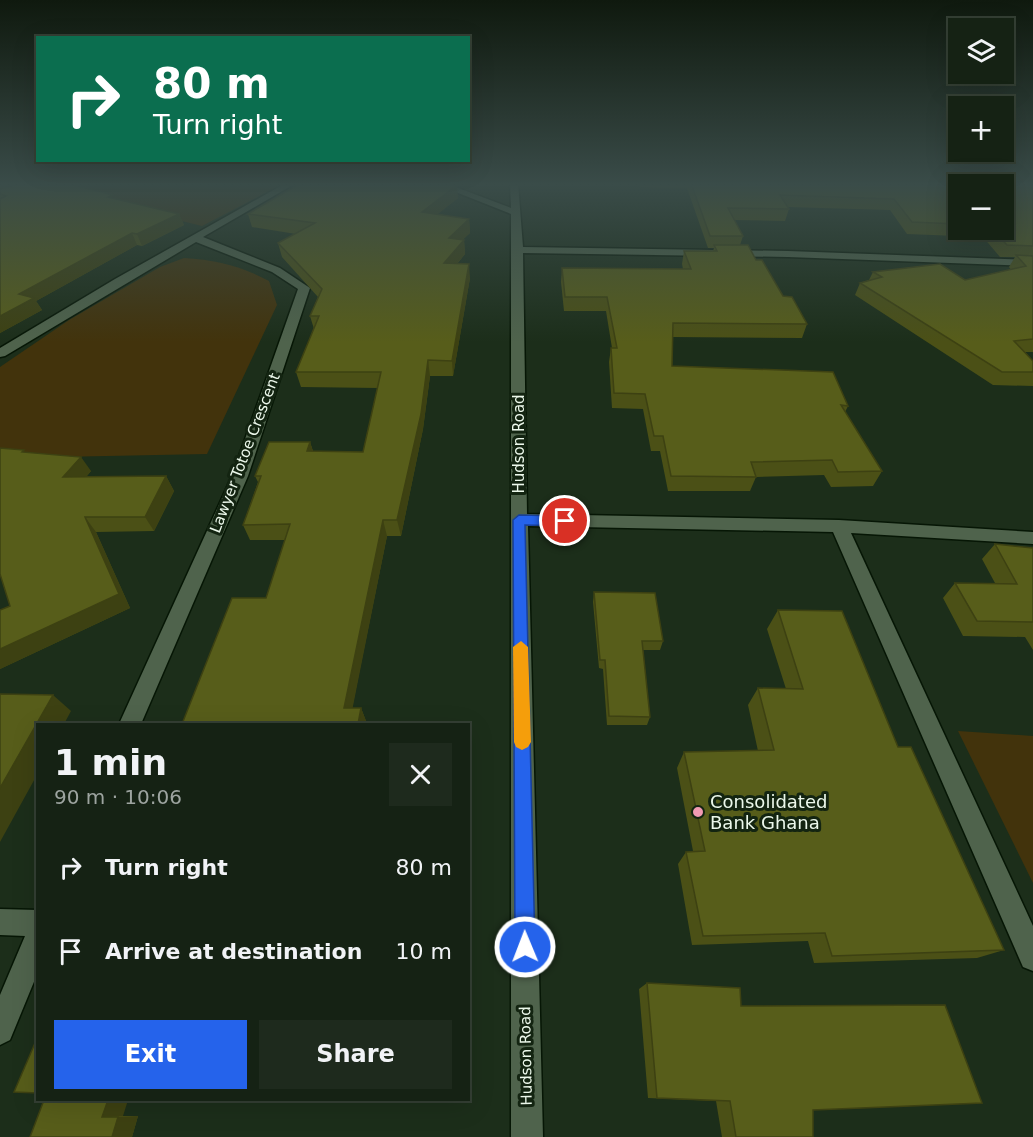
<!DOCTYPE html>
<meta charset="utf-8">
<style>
:root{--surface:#152214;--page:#1e2a1d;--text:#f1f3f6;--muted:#9da4a0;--line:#343f34;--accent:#2563eb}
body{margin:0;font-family:"DejaVu Sans",sans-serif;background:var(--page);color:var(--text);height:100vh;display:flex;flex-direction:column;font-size:22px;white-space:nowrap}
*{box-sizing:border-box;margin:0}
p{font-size:20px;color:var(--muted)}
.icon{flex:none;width:33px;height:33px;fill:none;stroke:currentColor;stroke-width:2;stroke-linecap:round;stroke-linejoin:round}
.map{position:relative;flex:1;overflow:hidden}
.sheet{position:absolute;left:36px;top:723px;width:434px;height:378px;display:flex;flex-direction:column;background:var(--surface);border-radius:0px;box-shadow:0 6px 24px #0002,0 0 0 2px var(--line)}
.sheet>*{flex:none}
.guide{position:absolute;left:36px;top:36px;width:434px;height:126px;border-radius:0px;box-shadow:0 6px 24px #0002,0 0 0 2px var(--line);background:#0b6e4f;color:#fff;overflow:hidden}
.fabs{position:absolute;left:948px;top:18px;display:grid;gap:12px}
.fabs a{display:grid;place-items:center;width:66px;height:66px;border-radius:0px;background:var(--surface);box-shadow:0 6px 24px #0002,0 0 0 2px var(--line);font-size:30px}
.pin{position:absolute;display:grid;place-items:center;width:51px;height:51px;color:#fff;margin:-26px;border:3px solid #fff;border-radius:50%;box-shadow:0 2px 6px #0007}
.me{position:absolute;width:66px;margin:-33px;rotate:359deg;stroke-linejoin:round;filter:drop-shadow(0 0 4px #0008)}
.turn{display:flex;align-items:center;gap:21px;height:126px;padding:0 18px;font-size:27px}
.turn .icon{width:78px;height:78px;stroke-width:2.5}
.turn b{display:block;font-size:42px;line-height:51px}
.round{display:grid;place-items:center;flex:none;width:63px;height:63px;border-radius:0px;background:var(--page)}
.headline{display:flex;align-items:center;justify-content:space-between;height:102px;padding:0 18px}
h1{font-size:36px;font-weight:800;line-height:45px}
.action{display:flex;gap:12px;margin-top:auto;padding:12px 18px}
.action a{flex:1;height:69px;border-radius:0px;background:var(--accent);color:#fff;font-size:24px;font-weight:800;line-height:69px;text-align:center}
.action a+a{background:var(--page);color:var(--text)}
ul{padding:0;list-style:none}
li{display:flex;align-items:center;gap:18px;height:84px;padding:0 18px}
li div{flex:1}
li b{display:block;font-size:22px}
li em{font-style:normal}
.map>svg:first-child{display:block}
</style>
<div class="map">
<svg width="1033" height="1137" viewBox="0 0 1033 1137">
<rect width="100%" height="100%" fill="#1c2e1a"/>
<g fill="#42330c">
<polygon points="83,183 284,183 202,226 55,190"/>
<path d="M 184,258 C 216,260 241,266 269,281 L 277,305 L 207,454 L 57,457 L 0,452 L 0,367 L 69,320 L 160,267 Z"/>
<polygon points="958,731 1033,736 1033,883"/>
</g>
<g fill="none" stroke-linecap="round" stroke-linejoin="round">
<defs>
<g id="minor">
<polygon points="286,183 296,183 203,237 280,268 310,288 248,476 141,724 119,724 232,476 298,289 272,272 196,242 5,356 0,357 0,348 115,279"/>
<polygon points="433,183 445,183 511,208 510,183 518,183 523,247 788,251 1033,260 1033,266 788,257 523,253 527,514 839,520 1033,532 1033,544 851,533 1033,926 1033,971 1023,967 833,532 528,526 543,1137 511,1137 511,214"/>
<polygon points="0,909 38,910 38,972 10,1040 0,1045 0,995 25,936 0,935"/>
</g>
</defs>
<use href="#minor" stroke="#061605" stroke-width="3"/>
<use href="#minor" fill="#4f634c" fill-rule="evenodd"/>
</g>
<g fill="#4b5016" fill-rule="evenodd">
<polygon points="0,183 115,199 179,214 184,225 142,246 137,245 36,301 42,310 0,333"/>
<path d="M 640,183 L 1033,183 L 1033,352 L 1025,352 L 1033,361 L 1033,386 L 993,385 L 855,295 L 860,283 L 869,280 L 873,272 L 965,280 L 1011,270 L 1009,267 L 1015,257 L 1000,257 L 983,237 L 907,234 L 890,210 L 787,207 L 789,209 L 785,221 L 734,220 L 743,236 L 740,245 L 756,260 L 783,296 L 807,324 L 802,338 L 673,337 L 672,366 L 848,406 L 845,412 L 882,471 L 873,486 L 831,487 L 824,475 L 756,477 L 750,491 L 668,491 L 660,451 L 651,451 L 643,409 L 612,408 L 609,362 L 611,348 L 612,348 L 606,311 L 564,311 L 561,282 L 562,268 L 683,269 L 682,264 L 684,251 L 713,251 L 714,248 L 708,248 L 687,188 L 640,187 ZM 958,184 L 1004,230 L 958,230 Z"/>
<polygon points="458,198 437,214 469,219 470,233 462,240 464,240 465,254 457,264 470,278 453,376 430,376 423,429 401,536 387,536 352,708 361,708 366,721 365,724 182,724 266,598 285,540 250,540 243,525 258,482 255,476 310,442 313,451 363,452 378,388 301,387 296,372 314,329 310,316 318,297 282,257 278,243 296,234 252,227 248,214"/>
<polygon points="26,452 91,471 86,477 166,476 174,491 154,531 96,532 130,608 0,669 0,610 10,606"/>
<polygon points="995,544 1033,548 1033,650 1025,637 963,636 943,598 955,583 995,583 982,559"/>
<polygon points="594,592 663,641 660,650 643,650 650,717 647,725 607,725 603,669 599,668 593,602"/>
<polygon points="778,610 898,747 1004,950 977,958 814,963 808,941 692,945 678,864 686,852 693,851 677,768 684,752 758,751 748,705 758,688 786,689 767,629"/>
<polygon points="647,983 741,1006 813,1110 813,1137 722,1137 716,1101 648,1098 639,989"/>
<polygon points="44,1100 123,1116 138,1116 132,1137 30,1137"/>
</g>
<g fill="#3d4112">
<polygon points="0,183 37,183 0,192"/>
<polygon points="457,185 458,198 423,226 422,212"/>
<polygon points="179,214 184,225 142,246 137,234"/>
<polygon points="469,219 470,233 450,252 449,238"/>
<polygon points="132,233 137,245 36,301 42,310 0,333 0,316 19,294"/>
<polygon points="464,240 465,254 445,278 444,263"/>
<polygon points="469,264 470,278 453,376 452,361"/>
<polygon points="428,360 430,376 423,429 401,536 397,520"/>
<polygon points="310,442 315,458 307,451"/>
<polygon points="81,457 91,471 74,492 63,477"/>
<polygon points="166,476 174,491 154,531 145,517"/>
<polygon points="85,517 96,532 130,608 0,669 0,649"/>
<polygon points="383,520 387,536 350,721 344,708"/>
<polygon points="53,695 71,711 64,724 38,724 38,773 0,842 0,788"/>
<polygon points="361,708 366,721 365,724 358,724"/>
<polygon points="108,1100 128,1100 123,1116 102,1117"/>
<polygon points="138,1116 132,1137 112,1137 118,1117"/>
</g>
<g fill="#575d1a" stroke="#3d4112" stroke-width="1.5">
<polygon points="22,183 66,183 113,195 108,197 179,214 137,234 132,233 19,294 34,298 0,316 0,199 6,196 0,194 0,189"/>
<polygon points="301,183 447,183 457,185 422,212 469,219 449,238 464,240 444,263 469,264 452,361 428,360 421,414 397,520 383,520 344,708 361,708 358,724 182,724 232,598 266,598 290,524 243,525 261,476 255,476 269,442 310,442 307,451 363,452 381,372 296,372 319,316 310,316 322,289 278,243 315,223 248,214"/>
<polygon points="691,183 1033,183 1033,246 1007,245 993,230 1004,230 1004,184 958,184 958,224 912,222 894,199 780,195 789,209 728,208 743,236 710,236"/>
<polygon points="714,245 748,245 756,260 762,260 783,296 792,297 807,324 673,323 672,366 833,372 848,406 841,405 882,471 838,472 832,460 751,462 756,477 671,476 663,436 654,436 645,394 614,393 611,348 617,348 607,297 565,297 562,268 691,269 684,251 717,251"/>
<polygon points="1016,255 1033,256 1033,339 1014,341 1033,361 1033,372 1002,372 860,283 882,277 873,272 940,264 965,280 1026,266"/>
<polygon points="0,448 24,450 22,452 81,457 63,477 166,476 145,517 85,517 119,594 0,649 0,610 10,606 0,574"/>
<polygon points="995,544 1033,548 1033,622 977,621 955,583 1017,584"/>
<polygon points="594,592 655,593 663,641 642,641 650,717 609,716 605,660 600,660"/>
<polygon points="778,610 842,611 898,747 911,747 1004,950 832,956 825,933 703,936 686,852 705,851 684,752 774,750 758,688 803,689"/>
<polygon points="0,694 53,695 0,788"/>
<polygon points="647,983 740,988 741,1006 945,1005 982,1103 813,1110 813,1137 736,1137 730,1101 657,1098"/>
<polygon points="38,1036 38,1093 14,1092"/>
<polygon points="44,1100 108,1100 102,1117 118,1117 112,1137 30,1137"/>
</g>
<linearGradient id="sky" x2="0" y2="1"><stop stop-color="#0f190e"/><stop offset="0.54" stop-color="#3a4c49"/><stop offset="1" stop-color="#3a4c49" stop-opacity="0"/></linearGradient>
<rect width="1033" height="342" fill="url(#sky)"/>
<polygon fill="#2563eb" stroke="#184099" stroke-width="1.5" points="519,515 565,516 571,521 565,526 525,525 535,947 532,954 525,957 518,954 515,947 513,520"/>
<polygon fill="#f59e0b" points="521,641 528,647 531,742 528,747 522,750 516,747 514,742 513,647"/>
<circle fill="#f19ab2" stroke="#132411" stroke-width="2" cx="698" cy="812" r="6"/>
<g text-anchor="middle" stroke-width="6" stroke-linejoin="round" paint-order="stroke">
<g font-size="15" fill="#ecf8eb" stroke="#132411">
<text transform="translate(519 444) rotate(-90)" y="5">Hudson Road</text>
<text transform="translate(245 453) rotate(-69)" y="5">Lawyer Totoe Crescent</text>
<text transform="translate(526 1056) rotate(-91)" y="5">Hudson Road</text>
</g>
<g font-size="18" fill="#ecf8eb" stroke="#132411" text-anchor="start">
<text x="710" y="808">Consolidated<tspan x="710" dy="21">Bank Ghana</tspan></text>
</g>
</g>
</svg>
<div class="fabs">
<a><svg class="icon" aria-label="layers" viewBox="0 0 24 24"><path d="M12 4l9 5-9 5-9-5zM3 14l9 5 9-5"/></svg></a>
<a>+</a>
<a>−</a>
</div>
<div class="pin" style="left:565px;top:521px;background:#d93025"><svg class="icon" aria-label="arrive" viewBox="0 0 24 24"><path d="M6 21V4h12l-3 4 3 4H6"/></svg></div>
<svg class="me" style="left:525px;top:947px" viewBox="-20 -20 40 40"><circle r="17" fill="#2563eb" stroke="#fff" stroke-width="3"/><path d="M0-11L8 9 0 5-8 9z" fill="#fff"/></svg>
<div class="guide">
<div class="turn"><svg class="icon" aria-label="right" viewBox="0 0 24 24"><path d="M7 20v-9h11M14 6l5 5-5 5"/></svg><div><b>80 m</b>Turn right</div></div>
</div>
<section class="sheet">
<div class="headline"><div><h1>1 min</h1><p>90 m · 10:06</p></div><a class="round"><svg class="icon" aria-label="close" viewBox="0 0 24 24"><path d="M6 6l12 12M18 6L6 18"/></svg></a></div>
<ul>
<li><svg class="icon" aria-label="right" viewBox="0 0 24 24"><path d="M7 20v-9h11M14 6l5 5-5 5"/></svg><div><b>Turn right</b></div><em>80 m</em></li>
<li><svg class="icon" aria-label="arrive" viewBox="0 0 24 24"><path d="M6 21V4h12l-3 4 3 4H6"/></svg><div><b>Arrive at destination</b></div><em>10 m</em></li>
</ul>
<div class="action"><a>Exit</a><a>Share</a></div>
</section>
</div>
